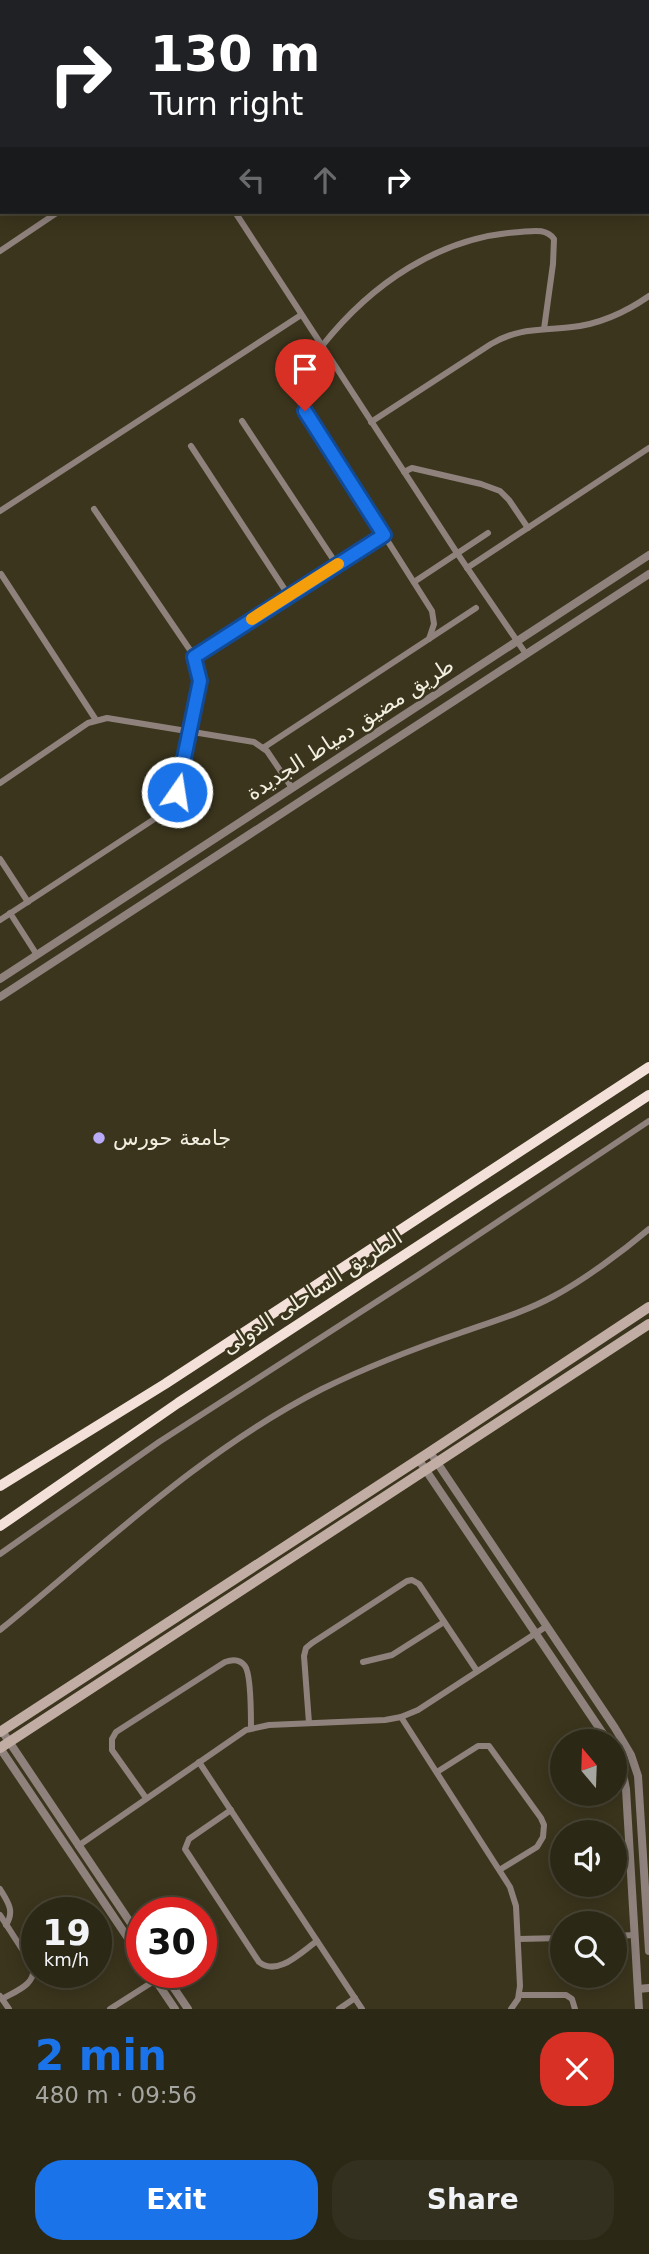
<!DOCTYPE html>
<meta charset="utf-8">
<style>
:root{--surface:#2c2816;--page:#34301f;--text:#f1f3f6;--muted:#a6a6a1;--line:#484435;--accent:#1a73e8}
body{margin:0;font-family:"DejaVu Sans","Noto Naskh Arabic",sans-serif;background:var(--page);color:var(--text);height:100vh;display:flex;flex-direction:column;font-size:26px;white-space:nowrap}
*{box-sizing:border-box;margin:0}
p{font-size:23px;color:var(--muted)}
.icon{flex:none;width:38px;height:38px;fill:none;stroke:currentColor;stroke-width:2;stroke-linecap:round;stroke-linejoin:round}
.map{position:relative;height:2009px;overflow:hidden}
.side{display:flex;flex-direction:column;background:var(--surface);flex:1}
.side>*{flex:none}
.banner{position:absolute;left:0px;top:0px;width:649px;height:214px;box-shadow:0 4px 18px #0003,0 0 0 2px var(--line);background:#202124;color:#fff;overflow:hidden}
.needle{width:46px;rotate:341deg}
.fabs{position:absolute;left:550px;top:1729px;display:grid;gap:14px}
.fabs a{display:grid;place-items:center;width:77px;height:77px;border-radius:50%;background:var(--surface);box-shadow:0 4px 18px #0003,0 0 0 2px var(--line);font-size:35px}
.speed{position:absolute;left:21px;top:1897px;display:flex;gap:14px;font-size:35px;font-weight:700;text-align:center}
.speed>*{display:grid;place-content:center;width:91px;height:91px;border-radius:50%;background:var(--surface);box-shadow:0 4px 18px #0003,0 0 0 2px var(--line);line-height:1}
.speed small{font-size:18px;font-weight:400}
.speed .limit{border:10px solid #d22;background:#fff;color:#111}
.pin{position:absolute;display:grid;place-items:center;width:60px;height:60px;color:#fff;margin:-72px -30px;border-radius:50% 50% 50% 0;rotate:-45deg;box-shadow:0 0 7px #0007}
.pin .icon{rotate:45deg}
.me{position:absolute;width:77px;margin:-38px;rotate:13deg;stroke-linejoin:round;filter:drop-shadow(0 0 5px #0008)}
.turn{display:flex;align-items:center;gap:24px;height:147px;padding:0 35px;font-size:32px}
.turn .icon{width:91px;height:91px;stroke-width:2.5}
.turn b{display:block;font-size:49px;line-height:60px}
.lanes{display:flex;align-items:center;height:66px;padding:0 35px;background:#0003;justify-content:center;gap:35px;direction:ltr}
.lanes .off{opacity:.35}
.round{display:grid;place-items:center;flex:none;width:74px;height:74px;border-radius:28px;background:var(--page)}
.headline{display:flex;align-items:center;justify-content:space-between;height:119px;padding:0 35px}
h1{font-size:42px;font-weight:800;line-height:52px;color:var(--accent)}
.action{display:flex;gap:14px;margin-top:auto;padding:14px 35px}
.action a{flex:1;height:80px;border-radius:28px;background:var(--accent);color:#fff;font-size:28px;font-weight:800;line-height:80px;text-align:center}
.action a+a{background:var(--page);color:var(--text)}
.map>svg:first-child{display:block}
</style>
<div class="map">
<svg width="649" height="2009" viewBox="0 0 649 2009">
<rect width="100%" height="100%" fill="#3b351d"/>
<polygon fill="#105578" points="0,0 225,0 222,2 2,2 2,149 0,150"/>
<g fill="none" stroke-linecap="round" stroke-linejoin="round">
<g stroke="#8f827d" stroke-width="6">
<polyline points="383,2 386,0"/>
<polyline points="648,130 649,128"/>
<polyline points="648,200 649,201"/>
<polyline points="235,212 457,553 526,654"/>
<polyline points="0,251 58,212"/>
<path d="M 322,346 C 371,284 439,237 520,232 C 533,231 546,228 554,239 L 553,264 L 544,329"/>
<polyline points="292,390 432,611 434,624 429,639"/>
<polyline points="242,421 337,565"/>
<path d="M 371,422 L 491,344 C 520,327 541,331 572,327 C 600,324 626,312 649,296"/>
<polyline points="191,446 289,596"/>
<polyline points="404,472 412,468 481,484 500,491 509,500 528,528"/>
<polyline points="0,511 301,315"/>
<polyline points="467,568 649,448"/>
<polyline points="1,574 96,720"/>
<polyline points="414,582 488,533"/>
<polyline points="194,657 384,535"/>
<polyline points="263,748 476,608"/>
<polyline points="0,783 88,723 107,718 254,742 267,751 292,788"/>
<polyline points="0,859 28,902"/>
<polyline points="10,913 37,955"/>
<polyline points="0,920 162,814 171,804 179,786 199,681 196,662 190,650 94,509"/>
<polyline points="0,1554 159,1442 418,1275 649,1121"/>
<path d="M 0,1630 C 104,1545 202,1450 322,1389 C 367,1367 413,1349 460,1333 C 491,1322 525,1312 554,1296 C 584,1280 623,1251 649,1229"/>
<polyline points="363,1662 392,1655 444,1622"/>
<polyline points="401,1717 510,1887 516,1906 520,1986 518,1999 511,2009"/>
<polyline points="309,1723 304,1656 306,1648 312,1643 407,1581 412,1580 419,1584 477,1671"/>
<polyline points="199,1762 362,2009"/>
<polyline points="437,1772 478,1746 489,1746 541,1818 544,1825 543,1837 537,1847 501,1869"/>
<path d="M 146,1798 L 112,1750 L 112,1739 L 116,1732 L 225,1662 C 233,1659 240,1659 245,1666 C 251,1674 251,1716 251,1728"/>
<path d="M 231,1810 L 189,1839 L 185,1849 L 259,1962 C 278,1977 301,1952 317,1941"/>
<polyline points="78,1846 246,1730 269,1725 385,1720 401,1717 418,1710 547,1626"/>
<path d="M 0,1889 C 8,1902 15,1911 6,1925"/>
<path d="M 0,1915 L 33,1966 C 37,1984 16,1991 2,1999"/>
<polyline points="614,1936 635,1935"/>
<polyline points="518,1939 562,1938"/>
<polyline points="519,1995 566,1995 572,1999 575,2009"/>
<polyline points="0,1996 9,2009"/>
<polyline points="110,2009 165,1974"/>
<polyline points="339,2009 355,1998"/>
</g>
<g stroke="#8f827d" stroke-width="8">
<polyline points="0,979 649,555"/>
<polyline points="0,997 649,574"/>
<polyline points="434,1458 615,1728 631,1755 638,1776 649,1951"/>
<polyline points="419,1460 608,1741"/>
<polyline points="2,1731 142,1940"/>
<polyline points="0,1748 142,1959"/>
<polyline points="614,1752 622,1769 626,1789 639,2009"/>
<polyline points="150,1972 175,2009"/>
<polyline points="163,1972 188,2009"/>
<polyline points="638,1989 649,1988"/>
</g>
<g stroke="#c1ada4" stroke-width="10">
<polyline points="0,1732 430,1452 649,1307"/>
<polyline points="0,1748 649,1324"/>
</g>
<g stroke="#f3e0d8" stroke-width="10">
<polyline points="0,1486 165,1384 649,1067"/>
<polyline points="0,1526 178,1403 649,1095"/>
</g>
</g>
<g fill="none" stroke-linecap="round" stroke-linejoin="round">
<defs>
<polyline id="route" points="177,792 200,681 194,657 384,535 305,411"/>
</defs>
<use href="#route" stroke="#114b97" stroke-width="18"/>
<use href="#route" stroke="#1a73e8" stroke-width="12"/>
<polyline stroke="#f59e0b" stroke-width="12" points="252,619 338,564"/>
</g>
<circle fill="#b9abf7" stroke="#3b351d" stroke-width="2.5" cx="99" cy="1138" r="7"/>
<g text-anchor="middle" stroke-width="5" stroke-linejoin="round" paint-order="stroke">
<g font-size="21" fill="#f2efe0" stroke="#3b351d">
<text transform="translate(350 729) rotate(-33)" y="7">طريق مضيق دمياط الجديدة</text>
<text transform="translate(312 1292) rotate(-33)" y="7">الطريق الساحلى الدولى</text>
</g>
<g font-size="21" fill="#f2efe0" stroke="#3b351d" text-anchor="start">
<text x="113" y="1145">جامعة حورس</text>
</g>
</g>
</svg>
<div class="fabs">
<a><svg class="needle" viewBox="-14 -14 28 28"><path d="M0-13l5 13h-10z" fill="#e53935"/><path d="M0 13l5-13h-10z" fill="#a6a6a1"/></svg></a>
<a><svg class="icon" aria-label="sound" viewBox="0 0 24 24"><path d="M4 9h4l5-4v14l-5-4H4zM17 9q2 3 0 6"/></svg></a>
<a><svg class="icon" aria-label="search" viewBox="0 0 24 24"><circle cx="10" cy="10" r="6"/><path d="M15 15l6 6"/></svg></a>
</div>
<div class="speed"><div>19<small>km/h</small></div><div class="limit">30</div></div>
<div class="pin" style="left:305px;top:411px;background:#d93025"><svg class="icon" aria-label="arrive" viewBox="0 0 24 24"><path d="M6 21V4h12l-3 4 3 4H6"/></svg></div>
<svg class="me" style="left:177px;top:792px" viewBox="-20 -20 40 40"><circle r="17" fill="#1a73e8" stroke="#fff" stroke-width="3"/><path d="M0-11L8 9 0 5-8 9z" fill="#fff"/></svg>
<div class="banner">
<div class="turn"><svg class="icon" aria-label="right" viewBox="0 0 24 24"><path d="M7 20v-9h11M14 6l5 5-5 5"/></svg><div><b>130 m</b>Turn right</div></div>
<div class="lanes"><svg class="icon off" aria-label="left" viewBox="0 0 24 24"><path d="M17 20v-9H6M10 6l-5 5 5 5"/></svg><svg class="icon off" aria-label="ahead" viewBox="0 0 24 24"><path d="M12 20V5M6 11l6-6 6 6"/></svg><svg class="icon" aria-label="right" viewBox="0 0 24 24"><path d="M7 20v-9h11M14 6l5 5-5 5"/></svg></div>
</div>
</div>
<section class="side">
<div class="headline"><div><h1>2 min</h1><p>480 m · 09:56</p></div><a class="round" style="background:#d93025;color:#fff"><svg class="icon" aria-label="close" viewBox="0 0 24 24"><path d="M6 6l12 12M18 6L6 18"/></svg></a></div>
<div class="action"><a>Exit</a><a>Share</a></div>
</section>
